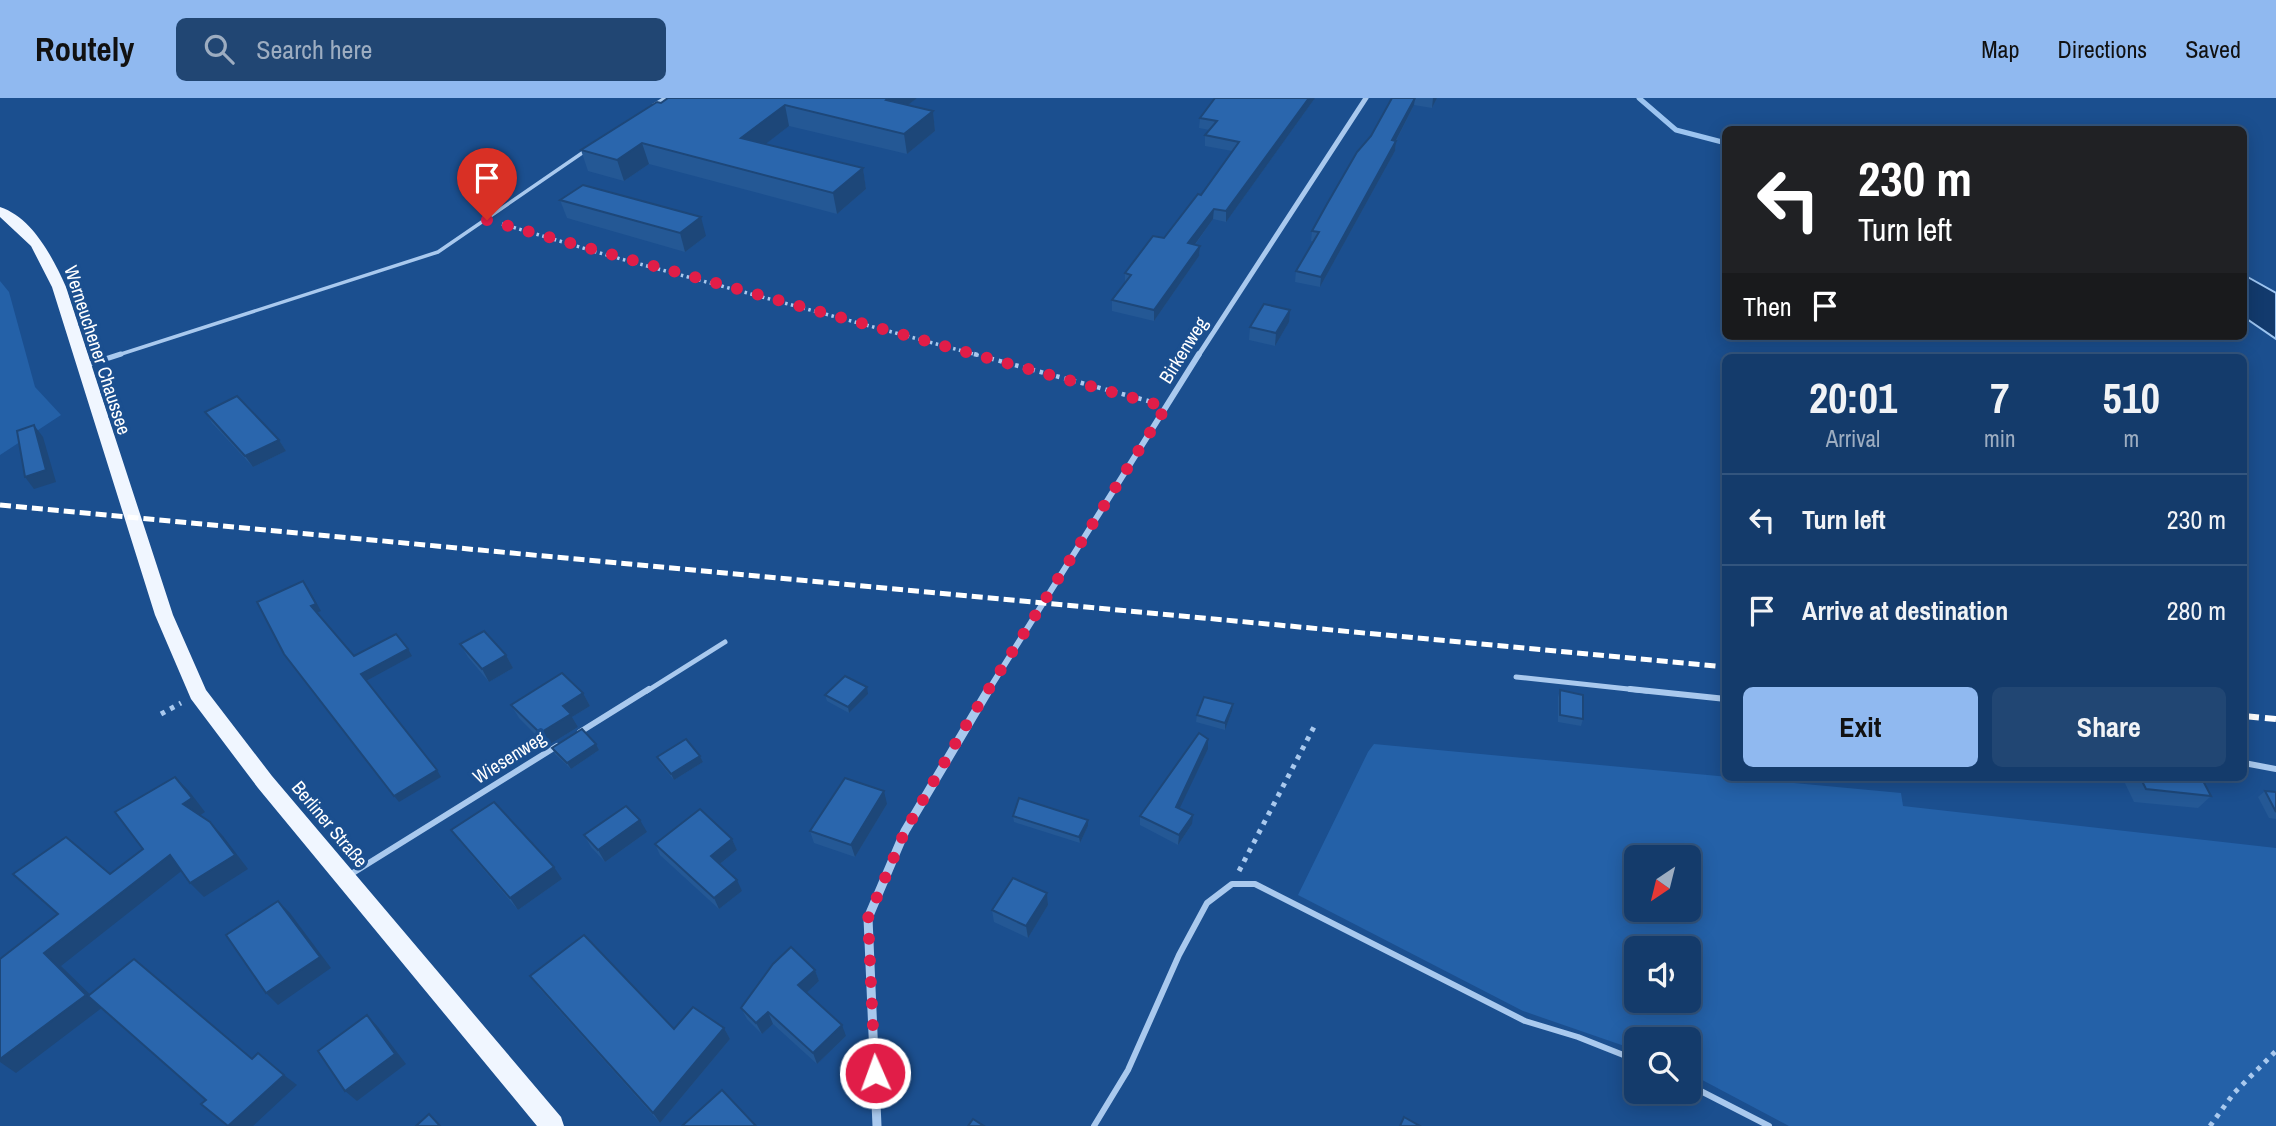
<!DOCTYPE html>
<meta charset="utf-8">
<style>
:root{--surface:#143b6b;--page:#214673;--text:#f1f3f6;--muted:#9dadc1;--line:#33557e;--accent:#90b9f0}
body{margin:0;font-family:"Archivo Narrow",sans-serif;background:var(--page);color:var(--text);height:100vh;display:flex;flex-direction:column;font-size:26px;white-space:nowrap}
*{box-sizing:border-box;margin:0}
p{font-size:23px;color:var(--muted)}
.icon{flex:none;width:38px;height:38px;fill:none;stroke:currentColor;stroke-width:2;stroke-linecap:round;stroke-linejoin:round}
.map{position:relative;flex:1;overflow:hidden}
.drawer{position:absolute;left:1722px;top:256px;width:525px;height:427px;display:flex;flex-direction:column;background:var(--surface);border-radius:10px;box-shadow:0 4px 18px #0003,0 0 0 2px var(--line)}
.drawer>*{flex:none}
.banner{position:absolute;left:1722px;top:28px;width:525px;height:214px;border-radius:10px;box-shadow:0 4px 18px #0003,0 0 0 2px var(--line);background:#202124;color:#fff;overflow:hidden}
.needle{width:46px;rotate:215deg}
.fabs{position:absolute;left:1624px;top:747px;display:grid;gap:14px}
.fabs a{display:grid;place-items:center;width:77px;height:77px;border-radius:10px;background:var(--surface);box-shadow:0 4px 18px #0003,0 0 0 2px var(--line);font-size:35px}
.pin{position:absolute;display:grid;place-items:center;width:60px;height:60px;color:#fff;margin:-72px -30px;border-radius:50% 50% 50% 0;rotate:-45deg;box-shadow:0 0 7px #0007}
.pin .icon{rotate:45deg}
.me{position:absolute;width:77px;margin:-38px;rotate:358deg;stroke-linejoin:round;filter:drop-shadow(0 0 5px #0008)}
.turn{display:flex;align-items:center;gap:24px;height:147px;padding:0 21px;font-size:32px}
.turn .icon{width:91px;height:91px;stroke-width:2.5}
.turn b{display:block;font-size:49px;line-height:60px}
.then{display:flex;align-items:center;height:66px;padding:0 21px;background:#0003;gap:14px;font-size:26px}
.eta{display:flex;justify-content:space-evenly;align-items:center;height:119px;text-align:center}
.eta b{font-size:42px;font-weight:800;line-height:49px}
.primary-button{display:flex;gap:14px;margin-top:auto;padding:14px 21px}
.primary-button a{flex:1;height:80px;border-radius:10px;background:var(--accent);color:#111;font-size:28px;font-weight:800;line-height:80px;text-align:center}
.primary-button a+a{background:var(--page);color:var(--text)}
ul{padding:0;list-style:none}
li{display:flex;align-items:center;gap:21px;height:91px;padding:0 21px;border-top:2px solid var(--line)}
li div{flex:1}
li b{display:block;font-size:26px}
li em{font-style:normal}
header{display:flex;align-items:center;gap:42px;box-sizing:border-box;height:98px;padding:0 35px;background:var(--accent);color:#111}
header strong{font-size:33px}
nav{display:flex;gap:38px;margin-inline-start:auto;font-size:24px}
.search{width:490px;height:63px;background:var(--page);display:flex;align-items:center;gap:18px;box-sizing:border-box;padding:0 24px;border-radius:10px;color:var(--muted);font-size:26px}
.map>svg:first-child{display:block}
</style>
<header>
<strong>Routely</strong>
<div class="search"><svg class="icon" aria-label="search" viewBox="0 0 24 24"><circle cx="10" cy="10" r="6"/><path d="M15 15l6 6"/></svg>Search here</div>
<nav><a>Map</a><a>Directions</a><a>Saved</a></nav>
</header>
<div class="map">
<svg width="2276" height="1028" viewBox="0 0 2276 1028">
<rect width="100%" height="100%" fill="#1b4f8f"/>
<g fill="#2461a8" fill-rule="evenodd">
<polygon points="0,183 9,194 35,289 61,317 0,357"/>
<path d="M 1374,646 L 1901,695 L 1903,708 L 2276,750 L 2276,1028 L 1789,1028 L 1689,975 L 1689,942 L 1636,942 L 1636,952 L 1523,913 L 1298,797 L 1368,654 ZM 1636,760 L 1689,760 L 1689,812 L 1636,812 ZM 1636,850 L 1689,850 L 1689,903 L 1636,903 Z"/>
</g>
<polygon fill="#123a6d" stroke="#9cc4f0" stroke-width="2" points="2244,177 2276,195 2276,241 2244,219"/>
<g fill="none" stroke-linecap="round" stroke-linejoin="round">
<polyline stroke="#9cc4f0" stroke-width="5" points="1639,0 1676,32 1726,45"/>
<polyline stroke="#a9c9ee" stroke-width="3.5" stroke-dasharray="2.5 3.5" stroke-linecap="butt" points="502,126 610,158 981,258"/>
<polyline stroke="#a9c9ee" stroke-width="4.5" stroke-dasharray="3.5 5" stroke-linecap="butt" points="974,256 1152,304"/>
<g stroke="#a9c9ee" stroke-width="5" stroke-dasharray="4.5 6" stroke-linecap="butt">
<polyline points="161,616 181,605"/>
<polyline points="1239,773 1316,625"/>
<polyline points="2210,1028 2234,995 2276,953"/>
</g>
<g stroke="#a9c9ee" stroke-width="3.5">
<polyline points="654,7 665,0"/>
<polyline points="115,258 438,154 585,53"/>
</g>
<g stroke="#a9c9ee" stroke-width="5">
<polyline points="87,267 121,256"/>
<polyline points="1516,579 1647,593"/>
<polyline points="647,593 725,544"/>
</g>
<g stroke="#a9c9ee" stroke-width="6">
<polyline points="1630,591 1726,601"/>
<polyline points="580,634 649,591"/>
<polyline points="2244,665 2276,671"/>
<polyline points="348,778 557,648"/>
<polyline points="1689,987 1769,1028"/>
<polyline points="1094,1028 1128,972 1179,857 1207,805 1232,786 1255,786 1525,923 1578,939 1636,962"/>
</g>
<polyline stroke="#a9c9ee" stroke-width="5" points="1198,258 1366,0"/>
<polyline stroke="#a9c9ee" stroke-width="6" points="988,593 1199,256"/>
<polyline stroke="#a9c9ee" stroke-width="9" points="877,1028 868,820 905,733 989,591"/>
<path fill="#f0f6ff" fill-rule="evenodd" d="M 0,109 C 33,120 53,160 66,189 L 173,517 L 206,592 L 272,678 L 561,1019 L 564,1028 L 537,1028 L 258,690 L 191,601 L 155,517 L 52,189 L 31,148 L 0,119 Z"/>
<polyline stroke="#fff" stroke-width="5" stroke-dasharray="11 5" stroke-linecap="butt" points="0,407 1726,569"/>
<polyline stroke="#fff" stroke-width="6" stroke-dasharray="15 6" stroke-linecap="butt" points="2244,618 2276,621"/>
</g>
<g fill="#245895">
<polygon points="668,0 917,0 908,7 933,13 935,33 907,56 789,28 765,46 863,70 866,91 837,116 649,66 624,83 588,73 581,52"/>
<polygon points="1215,0 1315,0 1226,124 1213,121 1195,147 1200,148 1199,158 1154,223 1112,213 1112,202 1125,185 1125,175 1164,140 1201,97 1232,53 1205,48 1205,37 1210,32 1199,30 1200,20"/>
<polygon points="1392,0 1437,0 1432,10 1414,7 1396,43 1395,53 1320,189 1295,184 1296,173 1313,143 1311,143 1312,133 1371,38"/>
<polygon points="560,102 706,138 685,154 567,120"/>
<polygon points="1289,224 1275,248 1249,242 1250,229"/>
<polygon points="205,314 279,342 286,353 253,369 212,325"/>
<polygon points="460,546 506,557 513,570 489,584 468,559"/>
<polygon points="1560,592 1583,621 1581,628 1558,624 1558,599"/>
<polygon points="583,595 590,608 572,619 578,629 547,648 519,620 511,607"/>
<polygon points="868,596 849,615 827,603 825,597"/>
<polygon points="1233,606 1232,613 1225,632 1196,624 1197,617"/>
<polygon points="596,646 599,652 571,671 555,656 552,650"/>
<polygon points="1208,651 1179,710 1192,726 1178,747 1140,727 1140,718"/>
<polygon points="700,658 703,664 674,682 660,665 657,659"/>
<polygon points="2122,679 2201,679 2211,698 2198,710 2134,704"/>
<polygon points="2265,693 2276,694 2276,721 2269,720 2258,699"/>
<polygon points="887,706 855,759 814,745 810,733"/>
<polygon points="1013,718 1088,728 1080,745 1014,724"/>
<polygon points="451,732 562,781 518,812 460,744"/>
<polygon points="647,734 605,764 591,749 584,737"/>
<polygon points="732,741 737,752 720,766 742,793 719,811 660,757 655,746"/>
<polygon points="1047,795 1048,807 1028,840 994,824 992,812"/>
<polygon points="815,872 819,883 806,895 846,938 817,966 773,926 762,936 747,921 741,910"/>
<polygon points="530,878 674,931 724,930 730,941 660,1025 539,890"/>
</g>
<g fill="#1d4779">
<polygon points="888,0 917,0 889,22 886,2"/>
<polygon points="1309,0 1315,0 1226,124 1226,113"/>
<polygon points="1415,0 1414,7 1391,52 1392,42"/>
<polygon points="1433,0 1437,0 1432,10"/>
<polygon points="785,7 789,28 746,61 741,40"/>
<polygon points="933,13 935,33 907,56 904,36"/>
<polygon points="1396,43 1395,53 1320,189 1321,179"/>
<polygon points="642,45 649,66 624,83 617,62"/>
<polygon points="863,70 866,91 837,116 833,95"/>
<polygon points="1214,111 1213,121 1188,156 1188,145"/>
<polygon points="701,119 706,138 685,154 680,135"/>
<polygon points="1200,148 1199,158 1154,223 1154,212"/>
<polygon points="1290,212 1289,224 1275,248 1276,235"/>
<polygon points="34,327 43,339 56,384 34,391 25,379"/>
<polygon points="279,342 286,353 253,369 245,358"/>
<polygon points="303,483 308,490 321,513 316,515 311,508"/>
<polygon points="408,551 412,558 366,583 361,576"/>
<polygon points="506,557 513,570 489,584 482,571"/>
<polygon points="867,589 868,596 849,615 848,609"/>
<polygon points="583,595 590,608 572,619 578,629 547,648 540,635 563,608"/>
<polygon points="1233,606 1232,613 1225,632 1225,625"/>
<polygon points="1208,641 1208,651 1176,718 1176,709"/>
<polygon points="596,646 599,652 571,671 567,665"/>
<polygon points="700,658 703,664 674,682 671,676"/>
<polygon points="437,672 441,679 399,704 394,698"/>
<polygon points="175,679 189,693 205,714 196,720 183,706"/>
<polygon points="884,693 887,706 855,759 851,747"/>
<polygon points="1193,717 1192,726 1178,747 1179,737"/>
<polygon points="640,722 647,734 605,764 598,752"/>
<polygon points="1088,722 1088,728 1080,745 1079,739"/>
<polygon points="210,724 223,738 248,771 204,799 190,785"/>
<polygon points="732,741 737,752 716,769 711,758"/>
<polygon points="170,757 184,771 61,868 103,909 16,975 0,964 0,961 44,855"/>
<polygon points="554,769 562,781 518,812 510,800"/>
<polygon points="737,782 742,793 719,811 714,800"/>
<polygon points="1047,795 1048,807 1028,840 1026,828"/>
<polygon points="278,803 290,815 331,870 278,907 266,895"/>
<polygon points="815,872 819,883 802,899 798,887"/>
<polygon points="768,914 773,926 762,936 756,925"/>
<polygon points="367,917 378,929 406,966 357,1003 345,993"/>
<polygon points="842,927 846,938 817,966 813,955"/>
<polygon points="724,930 730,941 660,1025 653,1015"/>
<polygon points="284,977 297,987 253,1028 228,1028"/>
</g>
<g fill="#2a66ad" stroke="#1d4779" stroke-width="2">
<polygon points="668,0 888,0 886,2 933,13 904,36 785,7 741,40 863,70 833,95 642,45 617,62 581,52 657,4 661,5"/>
<polygon points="1215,0 1309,0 1226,113 1214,111 1188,145 1200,148 1154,212 1112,202 1131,177 1125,175 1153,138 1164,140 1198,96 1201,97 1239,44 1205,37 1217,23 1200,20"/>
<polygon points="1392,0 1415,0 1392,42 1396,43 1321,179 1296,173 1319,134 1312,133 1327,106 1357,54 1371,38"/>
<polygon points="583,87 701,119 680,135 560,102"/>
<polygon points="1264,206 1290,212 1276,235 1250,229"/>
<polygon points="237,298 279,342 245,358 205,314"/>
<polygon points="34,327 46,372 25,379 17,333"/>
<polygon points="303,483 316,506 311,508 354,558 396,536 408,551 361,576 437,672 394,698 284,556 257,504"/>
<polygon points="484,533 506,557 482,571 460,546"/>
<polygon points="562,575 583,595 563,608 571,616 540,635 511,607"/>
<polygon points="845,578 867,589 848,609 825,597"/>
<polygon points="1560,592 1583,597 1583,621 1560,617"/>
<polygon points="1204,599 1233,606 1225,625 1197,617"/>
<polygon points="582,631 596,646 567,665 552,650"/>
<polygon points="1199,635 1208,641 1176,709 1193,717 1179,737 1140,718"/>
<polygon points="686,641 700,658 671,676 657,659"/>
<polygon points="175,679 192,700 183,706 210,724 235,757 190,785 170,757 44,855 86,897 0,961 0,861 58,816 13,776 66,739 110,776 143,751 115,714"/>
<polygon points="2140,679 2201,679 2211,698 2146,691"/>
<polygon points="845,680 884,693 851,747 810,733"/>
<polygon points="2265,693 2276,694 2276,714"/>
<polygon points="1019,700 1088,722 1079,739 1013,718"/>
<polygon points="494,704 554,769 510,800 451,732"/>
<polygon points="626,708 640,722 598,752 584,737"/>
<polygon points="700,711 732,741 711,758 737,782 714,800 655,746"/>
<polygon points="1013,780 1047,795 1026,828 992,812"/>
<polygon points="278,803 320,859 266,895 226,837"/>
<polygon points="584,837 674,931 693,909 724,930 653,1015 530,878"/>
<polygon points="791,849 815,872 798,887 842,927 813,955 768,914 756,925 741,910 773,866"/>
<polygon points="134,861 252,961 258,955 284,977 228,1028 201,1006 206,1002 88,898"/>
<polygon points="367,917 395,956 345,993 318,953"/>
<polygon points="722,992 756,1028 682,1028"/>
<polygon points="429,1016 440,1028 416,1028"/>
<polygon points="1404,1019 1420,1028 1400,1028"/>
<polygon points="973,1021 984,1028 968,1028"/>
</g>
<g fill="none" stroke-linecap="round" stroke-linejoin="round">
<polyline stroke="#e11d48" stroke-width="12" stroke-dasharray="0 21.6" points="487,122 1166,309 965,629 905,733 868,820 875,975"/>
</g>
<g text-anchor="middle" stroke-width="7" stroke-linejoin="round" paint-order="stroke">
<g font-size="19" fill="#fff" stroke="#1b4f8f">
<text transform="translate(98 252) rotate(72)" y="7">Werneuchener Chaussee</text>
<text transform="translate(1183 252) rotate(-58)" y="7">Birkenweg</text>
<text transform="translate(509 659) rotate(-32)" y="7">Wiesenweg</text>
<text transform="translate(330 726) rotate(50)" y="7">Berliner Straße</text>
</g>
</g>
</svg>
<div class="fabs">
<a><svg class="needle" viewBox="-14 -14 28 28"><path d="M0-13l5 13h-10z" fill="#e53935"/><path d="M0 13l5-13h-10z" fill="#9dadc1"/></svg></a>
<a><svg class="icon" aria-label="sound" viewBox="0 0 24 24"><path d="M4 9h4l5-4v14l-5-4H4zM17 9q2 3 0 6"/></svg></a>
<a><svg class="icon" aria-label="search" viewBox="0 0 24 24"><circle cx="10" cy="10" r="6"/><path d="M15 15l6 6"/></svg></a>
</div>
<div class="pin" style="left:487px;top:122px;background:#d93025"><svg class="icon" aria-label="arrive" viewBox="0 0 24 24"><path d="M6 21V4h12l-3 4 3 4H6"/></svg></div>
<svg class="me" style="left:875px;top:975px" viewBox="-20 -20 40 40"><circle r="17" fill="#e11d48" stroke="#fff" stroke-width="3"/><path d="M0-11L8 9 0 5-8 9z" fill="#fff"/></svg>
<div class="banner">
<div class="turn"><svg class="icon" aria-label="left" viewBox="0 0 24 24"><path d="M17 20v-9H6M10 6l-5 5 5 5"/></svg><div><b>230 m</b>Turn left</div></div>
<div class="then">Then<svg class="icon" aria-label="arrive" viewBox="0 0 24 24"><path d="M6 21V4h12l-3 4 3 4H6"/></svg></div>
</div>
<section class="drawer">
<div class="eta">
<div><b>20:01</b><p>Arrival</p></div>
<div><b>7</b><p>min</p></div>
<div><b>510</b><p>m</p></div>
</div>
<ul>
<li><svg class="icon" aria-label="left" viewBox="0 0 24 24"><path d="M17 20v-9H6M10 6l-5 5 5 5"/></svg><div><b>Turn left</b></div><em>230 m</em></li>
<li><svg class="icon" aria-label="arrive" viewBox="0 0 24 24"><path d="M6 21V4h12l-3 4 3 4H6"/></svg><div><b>Arrive at destination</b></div><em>280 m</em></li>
</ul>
<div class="primary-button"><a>Exit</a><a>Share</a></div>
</section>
</div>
